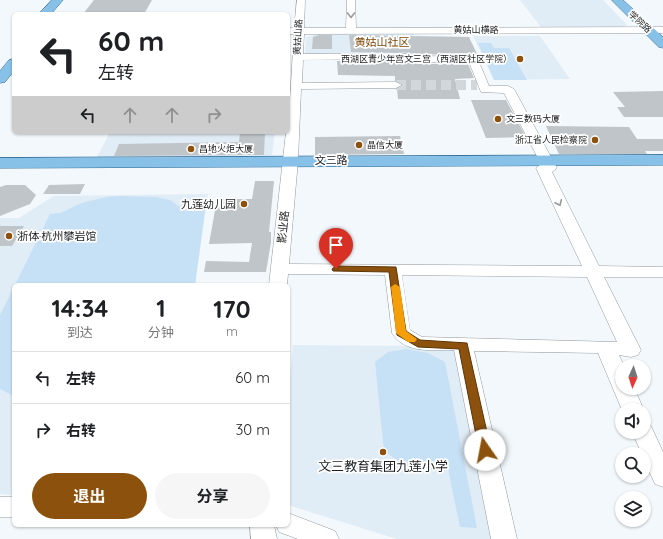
<!DOCTYPE html>
<html lang="zh">
<meta charset="utf-8">
<style>
:root{--surface:#fff;--page:#f6f6f6;--text:#202124;--muted:#757577;--line:#e0e0e0;--accent:#8c520d}
body{margin:0;font-family:Quicksand,"Noto Sans SC",sans-serif;background:var(--page);color:var(--text);height:100vh;display:flex;flex-direction:column;font-size:15px;white-space:nowrap}
*{box-sizing:border-box;margin:0}
p{font-size:13px;color:var(--muted)}
.icon{flex:none;width:22px;height:22px;fill:none;stroke:currentColor;stroke-width:2;stroke-linecap:round;stroke-linejoin:round}
.map{position:relative;flex:1;overflow:hidden}
.panel{position:absolute;left:12px;top:283px;width:278px;height:244px;display:flex;flex-direction:column;background:var(--surface);border-radius:6px;box-shadow:0 1px 3px #0004}
.panel>*{flex:none}
.top-card{position:absolute;left:12px;top:12px;width:278px;height:122px;border-radius:6px;box-shadow:0 1px 3px #0004;background:#fff;color:var(--text);overflow:hidden}
.needle{width:26px;rotate:183deg}
.tools{position:absolute;left:615px;top:359px;display:grid;gap:8px}
.tools a{display:grid;place-items:center;width:36px;height:36px;border-radius:50%;background:var(--surface);box-shadow:0 1px 3px #0004;font-size:20px}
.pin{position:absolute;display:grid;place-items:center;width:34px;height:34px;color:#fff;margin:-41px -17px;border-radius:50% 50% 50% 0;rotate:-45deg;box-shadow:0 0 4px #0007}
.pin .icon{rotate:45deg}
.me{position:absolute;width:44px;margin:-22px;rotate:348deg;stroke-linejoin:round;filter:drop-shadow(0 0 3px #0008)}
.turn{display:flex;align-items:center;gap:14px;height:84px;padding:0 20px;font-size:18px}
.turn .icon{width:52px;height:52px;stroke-width:2.5}
.turn b{display:block;font-size:28px;line-height:34px}
.lanes{display:flex;align-items:center;height:38px;padding:0 20px;background:#0003;justify-content:center;gap:20px;direction:ltr}
.lanes .off{opacity:.35}
.eta{display:flex;justify-content:space-evenly;align-items:center;height:68px;text-align:center}
.eta b{font-size:24px;font-weight:700;line-height:28px}
.action{display:flex;gap:8px;margin-top:auto;padding:8px 20px}
.action a{flex:1;height:46px;border-radius:24px;background:var(--accent);color:#fff;font-size:16px;font-weight:700;line-height:46px;text-align:center}
.action a+a{background:var(--page);color:var(--text)}
ul{padding:0;list-style:none}
li{display:flex;align-items:center;gap:12px;height:52px;padding:0 20px;border-top:1px solid var(--line)}
li div{flex:1}
li b{display:block;font-size:15px}
li em{font-style:normal}
.map>svg:first-child{display:block}
</style>
<div class="map">
<svg width="663" height="539" viewBox="0 0 663 539">
<rect width="100%" height="100%" fill="#f2f8fc"/>
<g fill="#e0ecf6">
<polygon points="520,0 603,0 627,25 622,27 541,27"/>
<polygon points="413,33 419,55 305,56 306,37 319,34"/>
<polygon points="473,36 540,36 570,79 494,80"/>
<polygon points="110,132 275,132 272,155 96,159"/>
<polygon points="208,194 195,285 14,285 14,495 0,494 0,218 19,218 54,196"/>
<polygon points="293,345 407,346 457,350 494,539 397,539 288,505 288,399"/>
</g>
<g fill="#c6e0f6">
<polygon points="475,36 478,43 491,43 494,48 509,48 527,80 494,80"/>
<path d="M 115,196 L 156,197 L 170,200 L 185,211 L 205,210 L 195,285 L 15,285 L 50,214 C 65,213 64,211 77,205 C 89,200 103,198 115,196 Z"/>
<polygon points="14,287 14,396 0,389 0,315"/>
<path d="M 407,349 L 428,353 L 445,362 L 477,528 L 460,527 L 447,464 C 422,478 405,466 384,451 L 375,362 L 388,352 Z"/>
</g>
<g fill="#c0c5c9">
<polygon points="94,0 152,0 144,14 83,14"/>
<polygon points="319,35 332,35 332,49 312,49 313,37"/>
<polygon points="349,35 469,37 478,56 421,54 399,52 351,52"/>
<polygon points="399,60 421,64 468,64 474,78 455,79 460,99 398,99 397,89 403,84 395,81 395,76 338,75 337,61"/>
<polygon points="663,91 663,117 624,117 617,107 625,107 613,92"/>
<polygon points="471,100 506,100 526,137 486,138"/>
<polygon points="546,126 629,127 637,139 663,139 663,151 645,151 647,154 559,154"/>
<polygon points="240,132 265,132 264,155 114,156 119,144 239,142"/>
<polygon points="400,136 404,154 315,155 315,137"/>
<polygon points="255,181 274,181 269,232 271,232 271,242 266,272 204,272 206,261 249,262 252,243 209,244 217,199 252,199"/>
<polygon points="85,184 80,194 43,194 49,185"/>
<polygon points="6,185 25,185 36,195 30,204 0,216 0,187"/>
<polygon points="0,226 24,226 12,246 0,246"/>
</g>
<g fill="none" stroke-linecap="round" stroke-linejoin="round">
<polyline stroke="#d2d7db" stroke-width="10" stroke-dasharray="10 5" stroke-linecap="butt" points="396,85 477,85"/>
<defs>
<g id="minor">
<path d="M 297,0 L 305,0 L 304,28 L 346,28 L 347,0 L 355,0 L 356,28 L 663,27 L 663,33 L 304,34 L 303,54 L 399,53 L 421,56 L 477,57 L 489,86 L 508,86 L 514,89 L 557,168 L 552,172 L 599,266 L 663,267 L 663,277 L 604,277 L 641,350 L 638,355 L 631,357 L 619,355 L 624,366 L 622,366 L 622,388 L 634,388 L 644,410 L 622,410 L 598,353 L 474,351 L 517,539 L 491,539 L 454,350 C 434,350 404,354 392,333 L 385,275 L 288,274 L 287,285 L 269,285 L 286,132 L 288,132 L 294,34 L 288,34 L 288,28 L 294,28 ZM 399,59 L 421,62 L 469,62 L 481,92 L 504,93 L 541,164 L 536,168 L 582,266 L 289,264 L 298,160 L 301,89 L 396,88 L 402,85 L 396,82 L 302,83 L 303,60 ZM 402,275 L 587,277 L 617,342 L 422,337 L 410,330 Z"/>
<polygon points="644,424 651,426 663,452 663,487 655,484 644,460 644,454 642,454 632,432 644,432"/>
<rect x="0" y="497" width="14" height="20"/>
<polygon points="288,513 335,531 339,539 298,539 279,532 276,525 288,525"/>
<polygon points="250,525 274,525 277,539 251,539"/>
</g>
<g id="major">
<polygon points="52,0 63,0 51,14 39,14"/>
<polygon points="612,0 623,0 663,37 663,48 659,47"/>
<polygon points="14,59 14,71 5,82 0,83 0,71 9,60"/>
<polygon points="663,155 663,165 0,168 0,158"/>
</g>
</defs>
<use href="#minor" stroke="#94999d" stroke-width="1"/>
<use href="#major" stroke="#2f6d98" stroke-width="1"/>
<use href="#minor" fill="#fff" fill-rule="evenodd"/>
<use href="#major" fill="#88c1e8" fill-rule="evenodd"/>
</g>
<defs><path id="oneway-chevron" d="M-2-3.5L2.5 0L-2 3.5" fill="none" stroke-width="1.6" stroke-linecap="round" stroke-linejoin="round"/></defs>
<g stroke="#999a9b">
<use href="#oneway-chevron" transform="translate(351 15) rotate(90)"/>
<use href="#oneway-chevron" transform="translate(559 203) rotate(65)"/>
</g>
<polygon fill="#8c520d" stroke="#5b3508" points="336,266 396,267 406,331 420,340 467,343 491,450 489,453 481,453 479,450 459,349 418,347 397,335 389,272 333,271 332,269"/>
<polygon fill="#f59e0b" points="395,284 400,287 406,331 417,339 415,342 408,342 396,333 391,287"/>
<g fill="#8c520d" stroke="#fff" stroke-width="1.5">
<circle cx="520" cy="59" r="4"/>
<circle cx="498" cy="119" r="4"/>
<circle cx="595" cy="140" r="4"/>
<circle cx="359" cy="145" r="4"/>
<circle cx="191" cy="149" r="4"/>
<circle cx="244" cy="204" r="4"/>
<circle cx="9" cy="236" r="4"/>
<circle cx="383" cy="452" r="4"/>
</g>
<g text-anchor="middle" stroke-width="3.5" stroke-linejoin="round" paint-order="stroke">
<g font-size="9" fill="#1d1e20" stroke="#fff">
<text transform="translate(640 22) rotate(43)" y="3">学院路</text>
<text x="476" y="33">黄姑山横路</text>
<text transform="translate(298 37) rotate(-87)" y="3">黄姑山路</text>
</g>
<g font-size="9" fill="#1d1e20" stroke="#fff" text-anchor="start">
<text x="512" y="62" text-anchor="end">西湖区青少年宫文三宫（西湖区社区学院）</text>
<text x="506" y="122">文三数码大厦</text>
<text x="587" y="143" text-anchor="end">浙江省人民检察院</text>
<text x="367" y="148">晶信大厦</text>
<text x="199" y="152">昌地火炬大厦</text>
</g>
<g font-size="11" fill="#7d4808" stroke="#fff">
<text x="382" y="46">黄姑山社区</text>
</g>
<g font-size="11" fill="#1d1e20" stroke="#fff">
<text x="331" y="164">文三路</text>
<text transform="translate(283 227) rotate(-84)" y="4">影业路</text>
</g>
<g font-size="11" fill="#1d1e20" stroke="#fff" text-anchor="end">
<text x="236" y="208">九莲幼儿园</text>
<text x="17" y="240" text-anchor="start">浙体·杭州攀岩馆</text>
</g>
<g font-size="13" fill="#1d1e20" stroke="#fff">
<text x="383" y="471">文三教育集团九莲小学</text>
</g>
</g>
</svg>
<div class="tools">
<a><svg class="needle" viewBox="-14 -14 28 28"><path d="M0-13l5 13h-10z" fill="#e53935"/><path d="M0 13l5-13h-10z" fill="#757577"/></svg></a>
<a><svg class="icon" aria-label="sound" viewBox="0 0 24 24"><path d="M4 9h4l5-4v14l-5-4H4zM17 9q2 3 0 6"/></svg></a>
<a><svg class="icon" aria-label="search" viewBox="0 0 24 24"><circle cx="10" cy="10" r="6"/><path d="M15 15l6 6"/></svg></a>
<a><svg class="icon" aria-label="layers" viewBox="0 0 24 24"><path d="M12 4l9 5-9 5-9-5zM3 14l9 5 9-5"/></svg></a>
</div>
<div class="pin" style="left:336px;top:269px;background:#d93025"><svg class="icon" aria-label="arrive" viewBox="0 0 24 24"><path d="M6 21V4h12l-3 4 3 4H6"/></svg></div>
<svg class="me" style="left:485px;top:450px" viewBox="-20 -20 40 40"><circle r="19" fill="#fff"/><path d="M0-13L10 11 0 6-10 11z" fill="#8c520d"/></svg>
<div class="top-card">
<div class="turn"><svg class="icon" aria-label="left" viewBox="0 0 24 24"><path d="M17 20v-9H6M10 6l-5 5 5 5"/></svg><div><b>60 m</b>左转</div></div>
<div class="lanes"><svg class="icon" aria-label="left" viewBox="0 0 24 24"><path d="M17 20v-9H6M10 6l-5 5 5 5"/></svg><svg class="icon off" aria-label="ahead" viewBox="0 0 24 24"><path d="M12 20V5M6 11l6-6 6 6"/></svg><svg class="icon off" aria-label="ahead" viewBox="0 0 24 24"><path d="M12 20V5M6 11l6-6 6 6"/></svg><svg class="icon off" aria-label="right" viewBox="0 0 24 24"><path d="M7 20v-9h11M14 6l5 5-5 5"/></svg></div>
</div>
<section class="panel">
<div class="eta">
<div><b>14:34</b><p>到达</p></div>
<div><b>1</b><p>分钟</p></div>
<div><b>170</b><p>m</p></div>
</div>
<ul>
<li><svg class="icon" aria-label="left" viewBox="0 0 24 24"><path d="M17 20v-9H6M10 6l-5 5 5 5"/></svg><div><b>左转</b></div><em>60 m</em></li>
<li><svg class="icon" aria-label="right" viewBox="0 0 24 24"><path d="M7 20v-9h11M14 6l5 5-5 5"/></svg><div><b>右转</b></div><em>30 m</em></li>
</ul>
<div class="action"><a>退出</a><a>分享</a></div>
</section>
</div>
